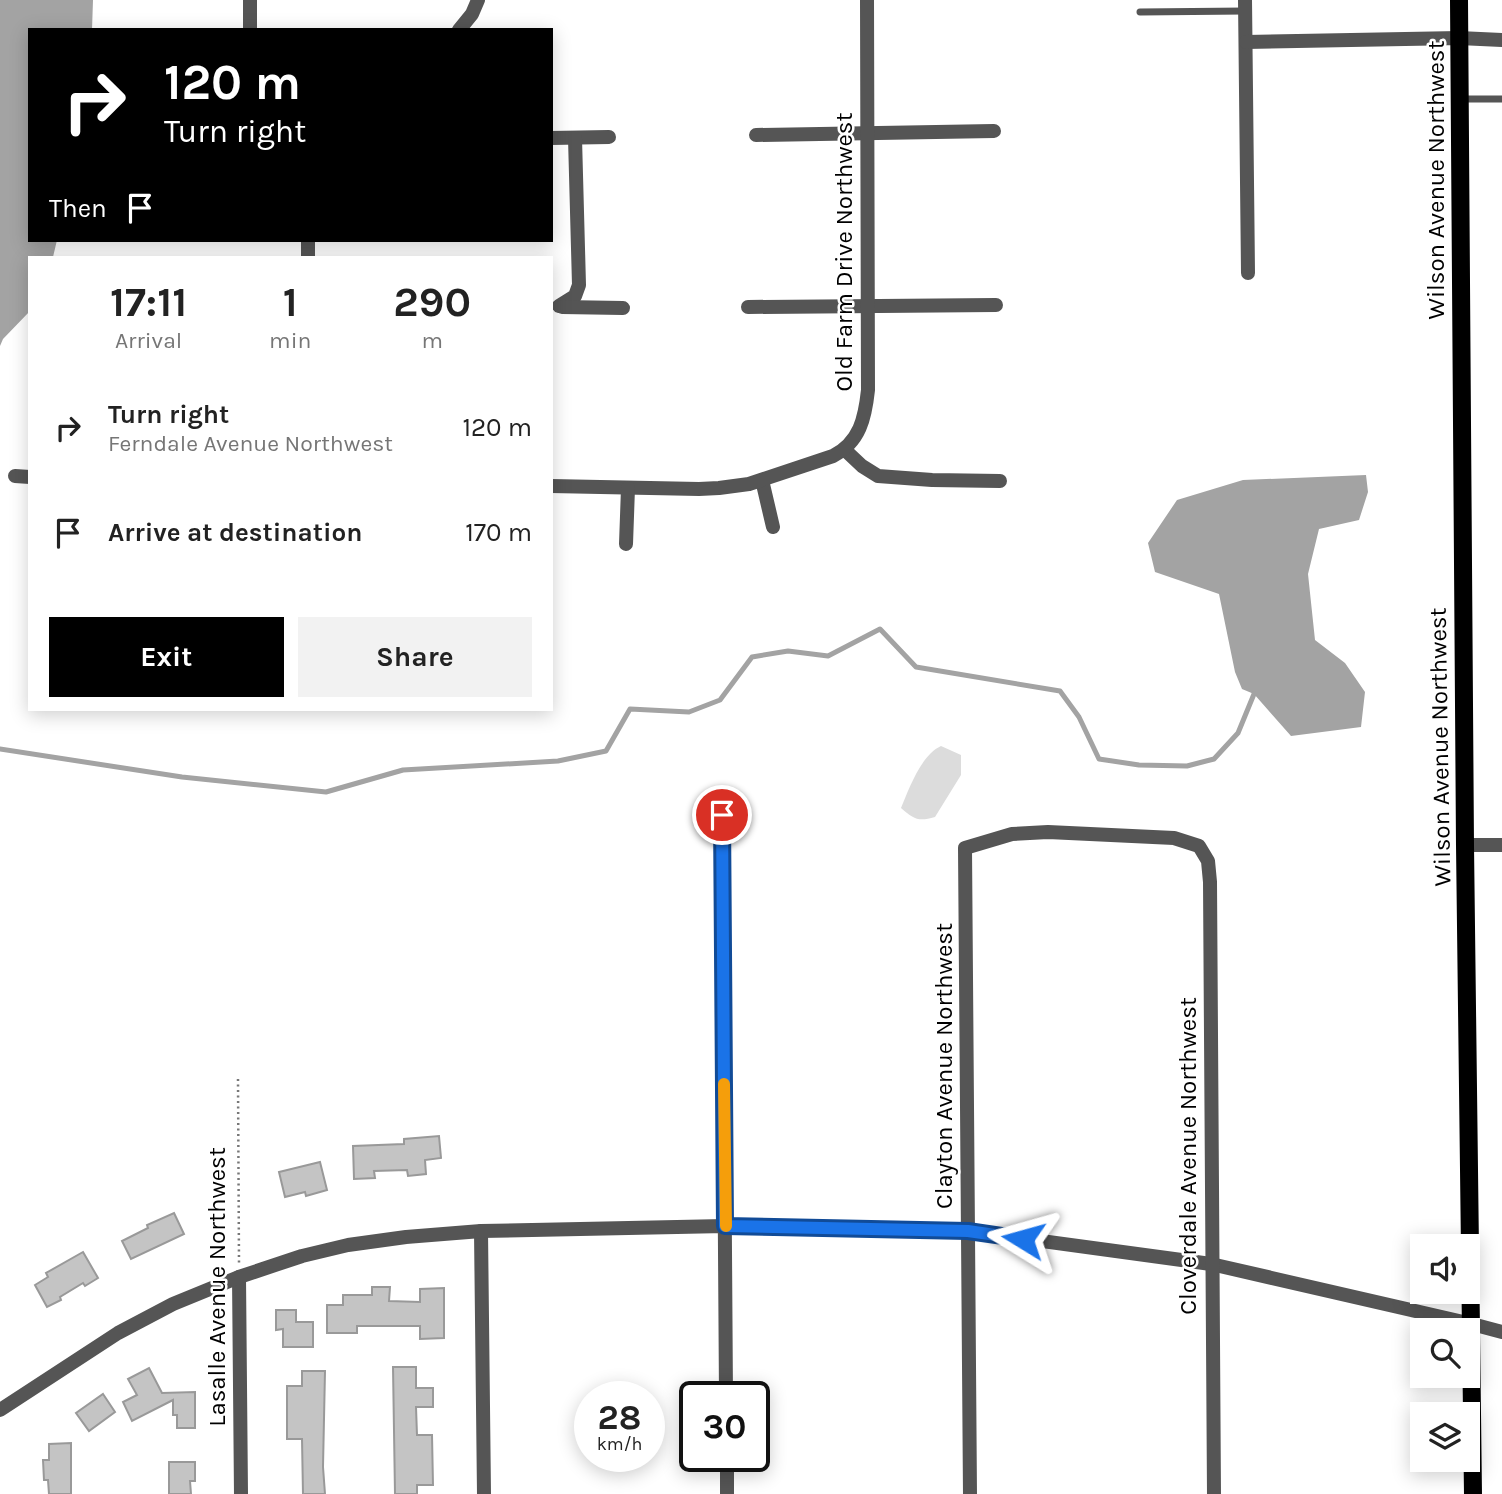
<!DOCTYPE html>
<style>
:root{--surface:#fff;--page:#f2f2f2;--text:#222;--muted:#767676;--accent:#000}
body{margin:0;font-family:Karla,sans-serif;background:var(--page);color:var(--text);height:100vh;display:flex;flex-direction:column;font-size:26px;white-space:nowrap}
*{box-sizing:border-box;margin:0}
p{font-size:23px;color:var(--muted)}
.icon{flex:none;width:38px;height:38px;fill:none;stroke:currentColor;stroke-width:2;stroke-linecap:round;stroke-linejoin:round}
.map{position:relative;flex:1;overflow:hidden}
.panel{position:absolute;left:28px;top:256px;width:525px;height:455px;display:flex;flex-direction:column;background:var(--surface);border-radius:0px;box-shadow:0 4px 18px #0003}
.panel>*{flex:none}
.guide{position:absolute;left:28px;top:28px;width:525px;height:214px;border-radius:0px;box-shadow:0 4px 18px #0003;background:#000;color:#fff;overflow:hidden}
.tools{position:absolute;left:1410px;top:1234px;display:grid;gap:14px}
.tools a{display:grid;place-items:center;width:70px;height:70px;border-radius:0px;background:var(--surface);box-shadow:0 4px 18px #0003;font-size:35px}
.speed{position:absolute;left:574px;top:1381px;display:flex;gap:14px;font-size:35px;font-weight:700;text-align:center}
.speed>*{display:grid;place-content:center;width:91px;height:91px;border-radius:50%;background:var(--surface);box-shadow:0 4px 18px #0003;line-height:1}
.speed small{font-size:18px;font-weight:400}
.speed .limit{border:4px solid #111;border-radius:10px;background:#fff;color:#111}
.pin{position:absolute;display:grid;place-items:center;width:60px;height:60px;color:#fff;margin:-30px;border:4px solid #fff;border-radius:50%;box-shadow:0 2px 7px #0007}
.me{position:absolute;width:77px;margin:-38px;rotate:278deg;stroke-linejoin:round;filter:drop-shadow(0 0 5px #0008)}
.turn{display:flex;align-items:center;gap:24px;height:147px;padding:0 21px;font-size:32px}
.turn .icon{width:91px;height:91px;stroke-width:2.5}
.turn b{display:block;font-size:49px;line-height:60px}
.then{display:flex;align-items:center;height:66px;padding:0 21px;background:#0003;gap:14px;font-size:26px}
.eta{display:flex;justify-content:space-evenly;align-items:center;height:119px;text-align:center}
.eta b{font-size:42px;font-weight:700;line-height:49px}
.cta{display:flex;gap:14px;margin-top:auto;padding:14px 21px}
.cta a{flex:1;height:80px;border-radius:0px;background:var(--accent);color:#fff;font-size:28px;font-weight:700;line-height:80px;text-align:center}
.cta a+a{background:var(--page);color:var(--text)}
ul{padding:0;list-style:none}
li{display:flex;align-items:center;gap:21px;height:105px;padding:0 21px}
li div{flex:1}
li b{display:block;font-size:26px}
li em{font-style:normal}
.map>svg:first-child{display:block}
</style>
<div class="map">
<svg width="1502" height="1494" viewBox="0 0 1502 1494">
<rect width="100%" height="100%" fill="#fff"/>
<path fill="#dcdcdc" d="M 941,746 L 961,755 L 961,775 L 935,817 C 918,822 914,819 901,808 C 909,789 921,755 941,746 Z"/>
<g fill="#a3a3a3">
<polygon points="0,0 93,0 92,30 30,30 30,240 57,240 53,257 30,257 30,311 3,339 0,346"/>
<polygon points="1366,475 1368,492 1359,520 1319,529 1308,574 1315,640 1345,663 1365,692 1361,727 1291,736 1254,694 1242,689 1235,672 1219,594 1155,572 1148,543 1177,500 1243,480"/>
</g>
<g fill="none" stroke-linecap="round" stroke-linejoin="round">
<polyline stroke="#a3a3a3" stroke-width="5" points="0,749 182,777 326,792 403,770 558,761 606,751 630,709 689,712 720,700 752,657 788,651 828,656 880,629 916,667 1060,691 1079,717 1099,759 1139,765 1187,766 1214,759 1238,733 1254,694"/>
</g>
<g fill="#c4c4c4" stroke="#999" stroke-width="2">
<polygon points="439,1136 441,1158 425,1160 426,1174 408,1176 407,1170 374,1171 375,1178 354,1179 353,1146 404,1144 404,1139"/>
<polygon points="320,1162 327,1190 306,1196 305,1192 285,1197 279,1172"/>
<polygon points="174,1213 184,1234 131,1259 122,1241 148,1228 147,1225"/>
<polygon points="83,1252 98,1278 85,1286 83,1283 60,1297 61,1300 47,1307 35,1285 48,1277 46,1273"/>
<polygon points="372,1287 390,1287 389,1301 420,1302 420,1289 444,1288 444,1338 420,1339 420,1326 357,1326 357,1333 327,1333 327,1305 343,1305 343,1295 372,1295"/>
<polygon points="276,1310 296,1310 296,1322 313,1322 313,1347 283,1347 283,1329 276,1330"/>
<polygon points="393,1367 416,1367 416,1388 433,1388 433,1407 416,1407 417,1435 432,1435 433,1485 417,1485 417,1494 395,1494"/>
<polygon points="149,1368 162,1393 195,1392 195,1428 177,1428 177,1415 173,1415 173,1400 132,1421 123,1402 137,1395 128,1379"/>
<polygon points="302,1371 325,1371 323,1467 325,1494 303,1494 302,1439 287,1439 287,1386 302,1386"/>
<polygon points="103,1394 115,1412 89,1431 76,1413"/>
<polygon points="71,1443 71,1494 49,1494 48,1480 44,1480 43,1460 49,1460 49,1444"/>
<polygon points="169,1462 195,1462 195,1481 190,1481 191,1494 169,1494"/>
</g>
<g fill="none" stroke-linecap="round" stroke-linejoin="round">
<polyline stroke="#777" stroke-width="2.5" stroke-dasharray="2 3.5" stroke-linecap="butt" points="238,1079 239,1263"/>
<g stroke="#555" stroke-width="7">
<polyline points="1140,12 1245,11"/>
<polyline points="1460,99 1502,99"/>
</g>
<g stroke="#555" stroke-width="14">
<polyline points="250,0 250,30"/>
<polyline points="1245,0 1248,273"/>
<polyline points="459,30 472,14 478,0"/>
<polyline points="1246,42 1459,38 1502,40"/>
<polyline points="756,135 994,131"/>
<polyline points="551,138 609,137"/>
<polyline points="308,257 308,240"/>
<polyline points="559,306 575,296 579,285 575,138"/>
<polyline points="562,307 623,308"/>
<polyline points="748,307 996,305"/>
<polyline points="845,450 862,466 878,476 932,480 1000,481"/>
<polyline points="15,476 30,477"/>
<polyline points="762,480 773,527"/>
<path d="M 551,486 L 699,489 L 719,488 L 749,484 L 833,456 C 860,442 865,418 868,390 L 867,0"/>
<polyline points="626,544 628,488"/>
<polyline points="722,815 726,1396"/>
<polyline points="1465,845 1502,845"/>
<polyline points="481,1231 484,1494"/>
<polyline points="239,1277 241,1494"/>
<polyline points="0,1410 118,1333 173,1304 239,1277 302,1256 348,1245 406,1237 481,1231 725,1226 968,1231 1211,1264 1472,1324 1502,1332"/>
<polyline points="727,1456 727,1494"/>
<polyline points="970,1494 965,848 1012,834 1048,832 1174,838 1199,846 1208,861 1210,882 1214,1494"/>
</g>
<polyline stroke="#000" stroke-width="18" points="1459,0 1465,845 1473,1494"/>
</g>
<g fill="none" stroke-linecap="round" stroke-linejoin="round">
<defs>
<polyline id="route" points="722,815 725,1226 968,1231 1023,1239"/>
</defs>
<use href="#route" stroke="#114b97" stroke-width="18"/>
<use href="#route" stroke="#1a73e8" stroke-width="12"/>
<polyline stroke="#f59e0b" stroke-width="12" points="724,1084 726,1226"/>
</g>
<g text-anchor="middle" stroke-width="5" stroke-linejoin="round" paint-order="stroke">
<g font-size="24" fill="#000" stroke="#fff">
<text transform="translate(1436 180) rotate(-90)" y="8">Wilson Avenue Northwest</text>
<text transform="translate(844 252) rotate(-90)" y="8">Old Farm Drive Northwest</text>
<text transform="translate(1440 747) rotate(-91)" y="8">Wilson Avenue Northwest</text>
<text transform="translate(944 1066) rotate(-90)" y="8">Clayton Avenue Northwest</text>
<text transform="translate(1188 1156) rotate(-90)" y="8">Cloverdale Avenue Northwest</text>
<text transform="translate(217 1287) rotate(-90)" y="8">Lasalle Avenue Northwest</text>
</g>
</g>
</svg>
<div class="tools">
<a><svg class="icon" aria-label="sound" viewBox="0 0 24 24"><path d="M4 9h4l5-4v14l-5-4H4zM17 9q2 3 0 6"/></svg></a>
<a><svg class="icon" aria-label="search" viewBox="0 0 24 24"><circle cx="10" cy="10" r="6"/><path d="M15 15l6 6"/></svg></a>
<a><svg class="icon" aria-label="layers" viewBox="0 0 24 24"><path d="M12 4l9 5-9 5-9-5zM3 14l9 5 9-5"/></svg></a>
</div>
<div class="speed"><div>28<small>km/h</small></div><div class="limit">30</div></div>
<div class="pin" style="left:722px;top:815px;background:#d93025"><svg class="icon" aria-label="arrive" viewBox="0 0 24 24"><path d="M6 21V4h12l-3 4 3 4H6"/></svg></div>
<svg class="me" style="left:1023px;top:1239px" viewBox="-20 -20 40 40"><path d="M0-17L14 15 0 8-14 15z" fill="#1a73e8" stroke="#fff" stroke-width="4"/></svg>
<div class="guide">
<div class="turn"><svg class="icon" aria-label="right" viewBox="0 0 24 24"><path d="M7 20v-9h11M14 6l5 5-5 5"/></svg><div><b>120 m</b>Turn right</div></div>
<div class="then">Then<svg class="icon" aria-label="arrive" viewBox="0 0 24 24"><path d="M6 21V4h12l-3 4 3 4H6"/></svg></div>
</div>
<section class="panel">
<div class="eta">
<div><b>17:11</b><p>Arrival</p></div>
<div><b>1</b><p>min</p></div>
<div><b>290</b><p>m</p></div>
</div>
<ul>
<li><svg class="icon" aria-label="right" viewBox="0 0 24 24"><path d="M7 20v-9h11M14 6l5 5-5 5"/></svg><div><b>Turn right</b><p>Ferndale Avenue Northwest</p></div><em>120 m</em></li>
<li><svg class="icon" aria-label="arrive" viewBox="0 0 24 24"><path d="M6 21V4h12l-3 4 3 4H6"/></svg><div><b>Arrive at destination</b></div><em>170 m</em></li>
</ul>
<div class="cta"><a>Exit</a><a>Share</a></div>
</section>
</div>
